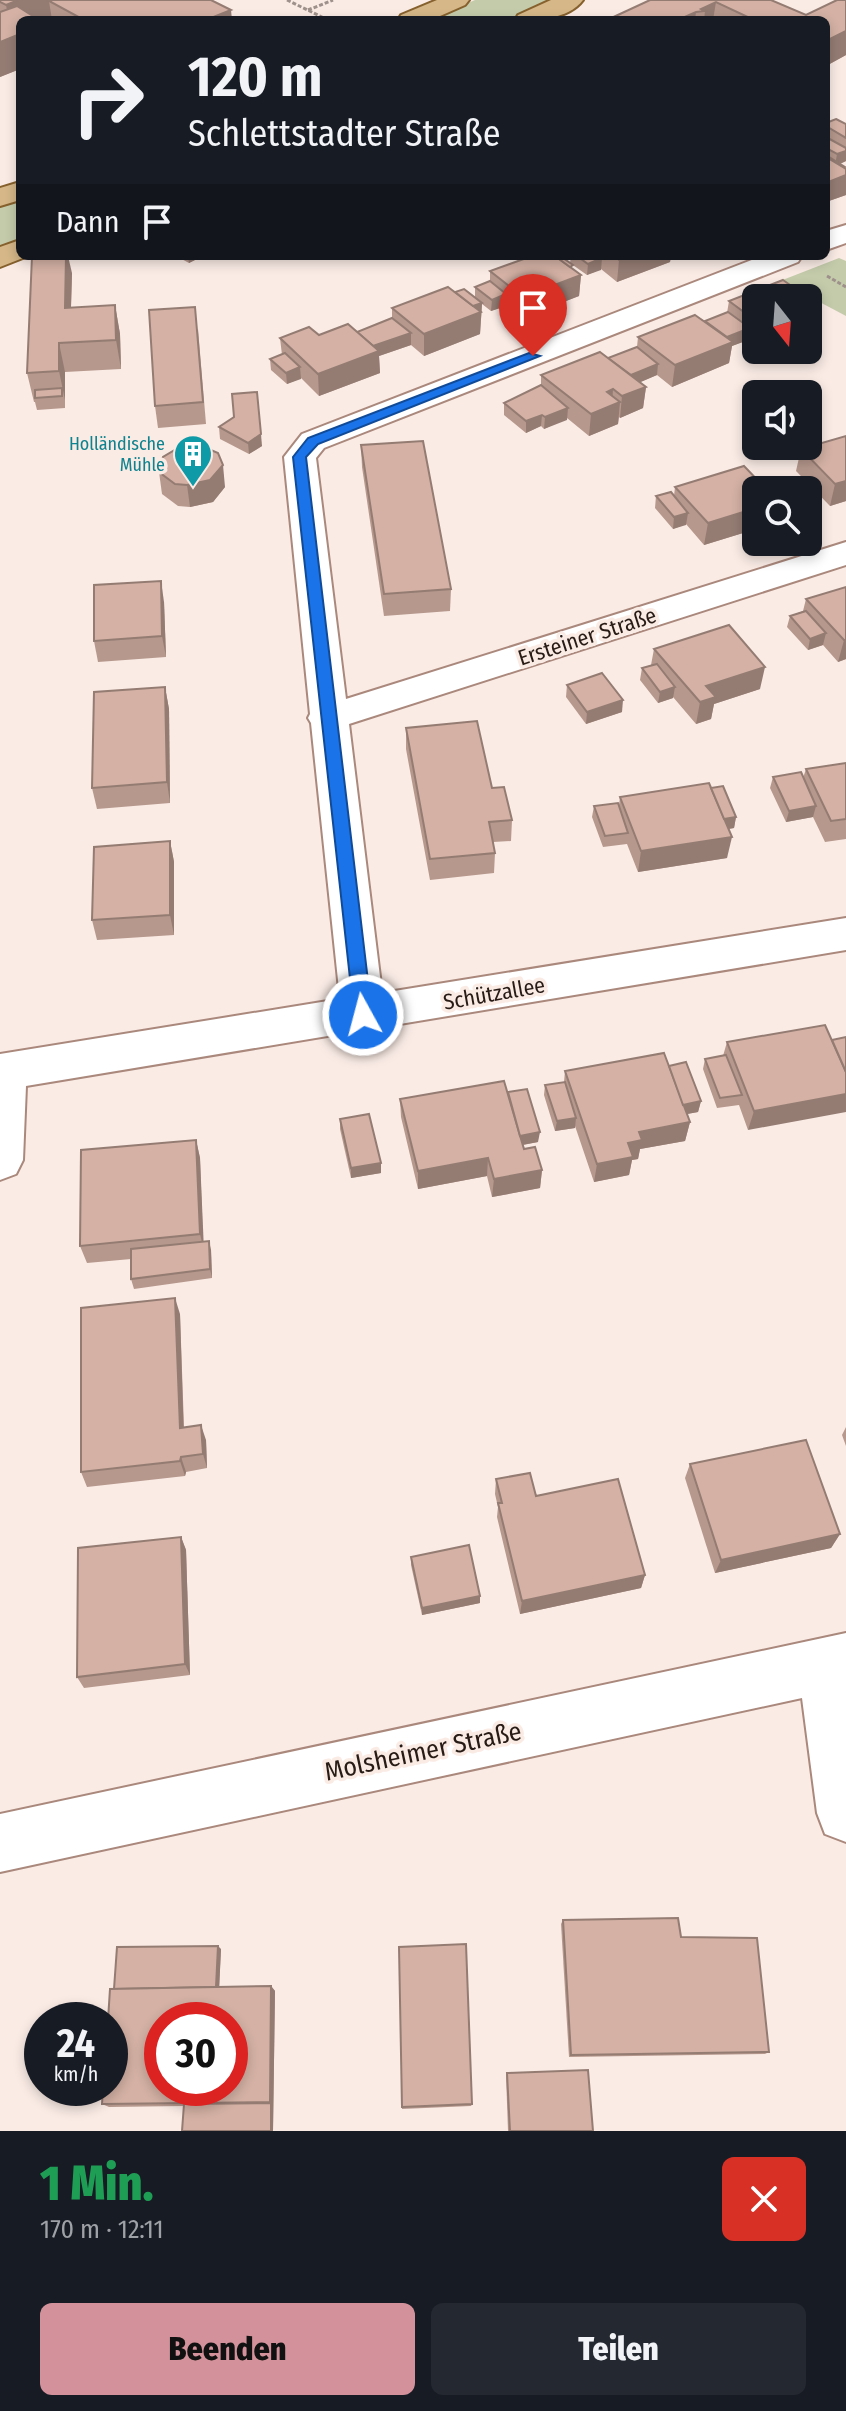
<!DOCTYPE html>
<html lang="de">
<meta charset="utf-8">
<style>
:root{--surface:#171b24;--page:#242831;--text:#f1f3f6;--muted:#9ea1a6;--accent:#d3929b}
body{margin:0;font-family:"Fira Sans Condensed",sans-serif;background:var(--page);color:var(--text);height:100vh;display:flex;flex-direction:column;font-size:30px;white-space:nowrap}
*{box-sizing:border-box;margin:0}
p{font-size:26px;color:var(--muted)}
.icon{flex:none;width:44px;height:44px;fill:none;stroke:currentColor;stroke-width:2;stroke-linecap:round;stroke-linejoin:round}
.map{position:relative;height:2131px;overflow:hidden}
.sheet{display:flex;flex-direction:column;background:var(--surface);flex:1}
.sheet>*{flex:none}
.hud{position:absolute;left:16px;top:16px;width:814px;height:244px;border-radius:12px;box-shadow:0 4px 12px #0003;background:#171b24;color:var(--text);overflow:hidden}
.needle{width:52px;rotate:163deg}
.tools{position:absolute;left:742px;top:284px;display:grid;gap:16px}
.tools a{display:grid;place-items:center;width:80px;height:80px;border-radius:12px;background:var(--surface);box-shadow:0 4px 12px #0003;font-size:40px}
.speed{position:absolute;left:24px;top:2002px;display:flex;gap:16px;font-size:40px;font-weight:700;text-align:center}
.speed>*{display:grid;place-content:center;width:104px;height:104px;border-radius:50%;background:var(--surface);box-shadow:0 4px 12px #0003;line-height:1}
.speed small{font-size:20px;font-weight:400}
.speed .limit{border:12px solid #d22;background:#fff;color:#111}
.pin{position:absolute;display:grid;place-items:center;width:68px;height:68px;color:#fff;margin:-82px -34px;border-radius:50% 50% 50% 0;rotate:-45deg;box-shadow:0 0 8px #0007}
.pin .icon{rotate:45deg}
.me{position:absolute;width:88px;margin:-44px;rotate:353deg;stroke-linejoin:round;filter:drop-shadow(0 0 6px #0008)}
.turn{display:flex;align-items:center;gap:28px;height:168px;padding:0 40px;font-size:36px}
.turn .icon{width:104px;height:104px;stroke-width:2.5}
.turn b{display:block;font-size:56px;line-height:68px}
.then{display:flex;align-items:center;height:76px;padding:0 40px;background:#0003;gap:16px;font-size:30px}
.round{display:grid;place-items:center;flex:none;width:84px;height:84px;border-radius:12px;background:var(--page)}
.summary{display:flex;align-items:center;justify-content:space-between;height:136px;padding:0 40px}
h1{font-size:48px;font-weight:800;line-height:60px;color:#1e9e55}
.button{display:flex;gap:16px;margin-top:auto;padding:16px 40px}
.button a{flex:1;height:92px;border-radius:12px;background:var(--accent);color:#111;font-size:32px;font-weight:800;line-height:92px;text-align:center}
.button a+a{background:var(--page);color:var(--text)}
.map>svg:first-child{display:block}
</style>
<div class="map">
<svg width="846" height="2131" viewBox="0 0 846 2131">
<rect width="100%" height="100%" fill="#faebe5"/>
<g fill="#c4cbab">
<polygon points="475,0 551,0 506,20 430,20"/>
<polygon points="20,198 20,238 0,247 0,207"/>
<polygon points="839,258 846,261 846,316 780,281"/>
</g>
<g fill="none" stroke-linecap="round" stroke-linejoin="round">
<defs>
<g id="minor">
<polygon points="846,225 846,243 826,250 826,231"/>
<polygon points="762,256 802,256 798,262 324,448 316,458 346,699 846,542 846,565 349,724 382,993 846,918 846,950 26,1086 23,1160 16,1174 0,1180 0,1054 340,999 311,723 308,718 310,714 284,457 302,434"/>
<polygon points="846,1633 846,1842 825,1834 817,1813 802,1698 0,1872 0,1814"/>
</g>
<g id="major">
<polygon points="437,0 469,0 465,5 431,20 398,20 401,15"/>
<path d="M 551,0 L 583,0 C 568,20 537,20 515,20 L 518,15 Z"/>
<polygon points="20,182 20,200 0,206 0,188"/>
<polygon points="20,240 20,256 28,256 0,267 0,247"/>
</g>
</defs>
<use href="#minor" stroke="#aa887c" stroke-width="4"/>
<use href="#major" stroke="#86612d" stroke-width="4"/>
<g stroke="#9e908a" stroke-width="3" stroke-dasharray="4 2" stroke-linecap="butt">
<polyline points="287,0 328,20"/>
<polyline points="308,10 333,0"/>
<polyline points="827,276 846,287"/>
</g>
<use href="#minor" fill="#fff" fill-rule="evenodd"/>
<use href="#major" fill="#d5b788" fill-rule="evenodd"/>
</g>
<g fill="#b6988d">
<polygon points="0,0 211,0 232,20 20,20 20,69 0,77"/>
<polygon points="650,0 771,0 806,15 846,0 846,55 826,66 826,20 607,20"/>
<polygon points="826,123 846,124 846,161 840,164 846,169 846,195 826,202"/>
<polygon points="176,256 203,256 189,263"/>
<polygon points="571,256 671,256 670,262 617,282 601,269 587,275 570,263"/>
<polygon points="572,269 581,275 579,296 522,318 506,306 491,311 482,304 480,334 424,356 411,345 379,356 380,373 319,396 301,378 287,384 271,370 270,359 282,355 280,338 357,332 392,318 392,308 455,292 475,298 475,287 490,281 490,271"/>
<polygon points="72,273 71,308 115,305 120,334 121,369 65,372 65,408 37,410 35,402 34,402 27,373"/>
<polygon points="783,280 820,306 816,327 808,330 808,298 756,298 756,345 748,340 732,346 729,363 672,387 657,375 640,382 646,387 643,408 620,418 619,417 618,424 589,436 567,418 544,429 541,426 526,433 504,415 504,403 541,385 541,375 600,352 608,358 637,347 638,337 695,315 705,321 727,313 729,301"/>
<polygon points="198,329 206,424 158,428 155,406"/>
<polygon points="234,417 262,446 249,454 220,439 219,427"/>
<polygon points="846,436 846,501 830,506 796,471 801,449"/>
<polygon points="361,445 451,589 450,611 384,616 362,467"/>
<polygon points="159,472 225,487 213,502 190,507 178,506 162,494"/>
<polygon points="675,487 756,490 756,529 704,545 686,524 673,529 655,508 656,496 674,496"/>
<polygon points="846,587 846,659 838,662 823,645 808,650 787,627 790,616 803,611 806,599"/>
<polygon points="164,602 166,657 98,662 94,641"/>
<polygon points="654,649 760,689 714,704 711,719 696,724 673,697 673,698 658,703 640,680 642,668 651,665"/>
<polygon points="567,685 622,712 586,724 566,697"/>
<polygon points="165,687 169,709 170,803 97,809 92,788"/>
<polygon points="406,728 492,788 512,820 511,841 493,842 495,853 494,873 430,880 406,749"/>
<polygon points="846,763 846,839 825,842 813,817 786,822 770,788 773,777 803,778 806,769"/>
<polygon points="711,788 736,817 734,828 728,829 727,858 638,872 627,844 603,847 592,817 594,806 619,805 620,797"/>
<polygon points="170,841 174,862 174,935 97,940 92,920"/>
<polygon points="825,1025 748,1130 739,1105 717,1108 703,1069 705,1059 723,1056 727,1042"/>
<polygon points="669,1066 701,1101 698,1112 687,1114 690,1122 685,1141 640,1149 638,1159 632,1160 629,1175 594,1182 575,1126 575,1128 555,1131 544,1095 545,1085 564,1082 565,1071"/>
<polygon points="508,1092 538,1142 523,1145 524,1149 542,1170 540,1188 492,1197 487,1176 418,1189 401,1117 400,1099"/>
<polygon points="340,1119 381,1163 381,1173 351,1178 340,1129"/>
<polygon points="196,1140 200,1158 203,1241 211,1250 212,1278 134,1289 131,1279 131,1259 87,1263 80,1246"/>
<polygon points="180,1314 184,1427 206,1440 207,1468 186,1472 185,1476 87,1487 81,1472"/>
<polygon points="846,1427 846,1446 842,1435"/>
<polygon points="690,1464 840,1534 831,1548 715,1573 685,1478"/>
<polygon points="496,1479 536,1496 645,1575 641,1588 520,1614 497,1517 498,1507 495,1494"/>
<polygon points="181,1537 186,1550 190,1675 84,1688 77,1677"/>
<polygon points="411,1557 480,1603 422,1615 411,1565"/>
<polygon points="563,1920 681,1937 769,2052 765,2054 569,2057 561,1924"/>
<polygon points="221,1949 219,1987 271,1986 275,1991 273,2131 182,2131 184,2106 109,2107 102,2104 114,1989"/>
<polygon points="507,2073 593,2131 508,2131 506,2075"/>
<polygon points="472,2104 471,2106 402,2109 402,2107"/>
</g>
<g fill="#947c73">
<polygon points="10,0 55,0 49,1 52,20 20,20 20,69 0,77 0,42 12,37 6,5"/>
<polygon points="716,2 713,20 704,20 705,11 701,9"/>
<polygon points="231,10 232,20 206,20"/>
<polygon points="696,12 695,20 678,20"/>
<polygon points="846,31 846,55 826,66 826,41"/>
<polygon points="846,151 846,161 835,166 837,154"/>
<polygon points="845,167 844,176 846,175 846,195 826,202 826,183"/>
<polygon points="66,256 68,256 72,273 70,337 65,308"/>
<polygon points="188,256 203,256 189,263"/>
<polygon points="631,256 671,256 670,262 617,282 619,260"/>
<polygon points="602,258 601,270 587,275 588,264"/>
<polygon points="581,275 579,296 522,318 523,297"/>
<polygon points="506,294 506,306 491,311 492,300"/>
<polygon points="482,303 480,334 424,356 424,334 465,310"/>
<polygon points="115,305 120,334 121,369 116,340"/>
<polygon points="820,306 816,327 808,330 808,311"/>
<polygon points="750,328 748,340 732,346 729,363 672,387 675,365 718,341"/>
<polygon points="411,333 411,345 379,356 380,373 319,396 318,374 365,349"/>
<polygon points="59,343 65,372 65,400 59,371"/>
<polygon points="658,364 657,375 620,391 621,379"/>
<polygon points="300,367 301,379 287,384 286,373"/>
<polygon points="646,387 643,408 620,418 622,396"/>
<polygon points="613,389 612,406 620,402 618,424 589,436 591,414 607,392"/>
<polygon points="568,408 567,420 544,429 545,417"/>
<polygon points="542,415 541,426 526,433 526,421"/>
<polygon points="261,434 262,446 249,454 248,443"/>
<polygon points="223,465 225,487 213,502 190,507 187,485"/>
<polygon points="846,481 846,501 830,506 835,484"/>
<polygon points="756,508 756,529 704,545 708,523"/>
<polygon points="688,513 686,525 673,529 674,517"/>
<polygon points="161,581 164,602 166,657 162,636"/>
<polygon points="826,633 823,645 808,650 810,639"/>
<polygon points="844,640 846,640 846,659 838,662"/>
<polygon points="765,667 760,689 714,704 711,719 696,724 700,702 706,686"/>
<polygon points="165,687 169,709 170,803 167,782"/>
<polygon points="675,687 673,698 658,703 660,692"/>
<polygon points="623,700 622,712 586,724 587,712"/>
<polygon points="816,806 813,817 786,822 789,811"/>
<polygon points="736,817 734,828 716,831 718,819"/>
<polygon points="732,837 727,858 638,872 641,851"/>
<polygon points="170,841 174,862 174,935 170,915"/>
<polygon points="846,1094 846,1112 748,1130 754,1111"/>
<polygon points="701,1101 698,1112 676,1116 679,1106"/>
<polygon points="576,1118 575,1128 555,1131 557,1121"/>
<polygon points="690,1122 685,1141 640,1149 638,1159 632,1160 629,1175 594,1182 597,1164 628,1143 639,1132"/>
<polygon points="540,1132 538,1142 516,1146 517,1136"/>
<polygon points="196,1140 200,1158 204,1251 200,1234"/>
<polygon points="488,1158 487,1176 418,1189 418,1171"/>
<polygon points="381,1163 381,1173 351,1178 351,1168"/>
<polygon points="542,1170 540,1188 492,1197 494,1179"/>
<polygon points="209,1241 211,1250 212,1278 210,1269"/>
<polygon points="175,1298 180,1314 184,1443 180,1428"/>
<polygon points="201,1425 206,1440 207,1468 203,1454"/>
<polygon points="181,1457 186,1472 185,1476 180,1461"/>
<polygon points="840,1534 831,1548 715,1573 721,1560"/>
<polygon points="181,1537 186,1550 190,1675 185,1664"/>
<polygon points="645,1575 641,1588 520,1614 522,1601"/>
<polygon points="480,1596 480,1603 422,1615 422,1608"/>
<polygon points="218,1946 221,1949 219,1992 216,1989"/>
<polygon points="271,1986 275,1991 273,2131 271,2131 271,2103 270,2102"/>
</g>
<g fill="#d4b1a4" stroke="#947c73" stroke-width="2" fill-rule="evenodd">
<polygon points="0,0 14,0 16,1 6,5 0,2"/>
<polygon points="52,0 211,0 231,10 206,20 84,20 49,1"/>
<polygon points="650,0 771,0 806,15 837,0 846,0 846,31 826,41 826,20 754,20 716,2 701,9 705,11 696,12 678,20 607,20"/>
<polygon points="17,6 39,20 20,20 20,34 0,42 0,12"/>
<polygon points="836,119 846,124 846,138 826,126 826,123"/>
<polygon points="826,137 846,148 846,151 837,154 826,148"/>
<polygon points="826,155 845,167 843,168 826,157"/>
<polygon points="826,157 846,169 846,175 826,183"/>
<polygon points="32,256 66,256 65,308 115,305 116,340 59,343 59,371 27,373"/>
<polygon points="532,256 555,256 581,275 523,297 490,271"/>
<polygon points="555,256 560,256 573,265 570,267"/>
<polygon points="577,256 599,256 602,258 588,264"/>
<polygon points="614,256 631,256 619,260"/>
<polygon points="783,280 820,306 808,311 808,298 756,298 756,321 729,301"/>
<polygon points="490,281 506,294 492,300 475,287"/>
<polygon points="448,287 481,312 424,334 392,308"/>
<polygon points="464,289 482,303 473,306 455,292"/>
<polygon points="195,307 203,402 155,406 149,310"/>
<polygon points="728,312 750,328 727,337 705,321"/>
<polygon points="695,315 733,342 675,365 638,337"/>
<polygon points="392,318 411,333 373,346 357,332"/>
<polygon points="348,324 379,351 318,374 280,338 309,327 319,335"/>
<polygon points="637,347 658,364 631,375 608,358"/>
<polygon points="600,352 646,387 622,396 613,389 607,392 620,402 591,414 541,375"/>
<polygon points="285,353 300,367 286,373 270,359"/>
<polygon points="541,385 568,408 545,417 542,415 526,421 504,403"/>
<polygon points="62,388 62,396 35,398 35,390"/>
<polygon points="257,392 261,434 248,443 219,427 234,417 232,394"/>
<polygon points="846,436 846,481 835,484 801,449"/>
<polygon points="423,441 451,589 384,594 361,445"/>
<polygon points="204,447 218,453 223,465 210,480 187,485 175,484 159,472 163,457 178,448"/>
<polygon points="744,466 767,490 756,490 756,508 708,523 675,487"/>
<polygon points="671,492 688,513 674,517 656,496"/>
<polygon points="161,581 162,636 94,641 94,585"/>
<polygon points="846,587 846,640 844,640 806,599"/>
<polygon points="806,611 826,633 810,639 790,616"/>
<polygon points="729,625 765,667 706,686 716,697 700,702 654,649"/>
<polygon points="657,664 675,687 660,692 642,668"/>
<polygon points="602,673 623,700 587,712 567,685"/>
<polygon points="165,687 167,782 92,788 94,692"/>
<polygon points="477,721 492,788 504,787 512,820 489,822 495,853 430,859 406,728"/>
<polygon points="846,763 846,819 831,821 806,769"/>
<polygon points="801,772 816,806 789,811 773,777"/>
<polygon points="709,783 732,837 641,851 620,797"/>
<polygon points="723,786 736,817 724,819 711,788"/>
<polygon points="618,803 628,833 605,836 594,806"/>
<polygon points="170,841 170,915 92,920 94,847"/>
<polygon points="825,1025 846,1072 846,1094 754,1111 727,1042"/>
<polygon points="846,1037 846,1072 832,1040"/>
<polygon points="664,1053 690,1122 639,1132 642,1140 628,1143 633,1157 597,1164 565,1071"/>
<polygon points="726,1055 742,1095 720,1098 705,1059"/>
<polygon points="686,1062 701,1101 683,1105 669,1066"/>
<polygon points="504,1081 524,1149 535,1147 542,1170 494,1179 488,1158 418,1171 400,1099"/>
<polygon points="565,1082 576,1118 557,1121 545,1085"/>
<polygon points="527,1089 540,1132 520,1136 508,1092"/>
<polygon points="369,1114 381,1163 351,1168 340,1119"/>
<polygon points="196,1140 200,1234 80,1246 81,1150"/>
<polygon points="209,1241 210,1269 131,1279 131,1249"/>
<polygon points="175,1298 180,1428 201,1425 203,1454 181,1457 180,1461 81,1472 81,1308"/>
<polygon points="806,1440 840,1534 721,1560 690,1464"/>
<polygon points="530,1473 536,1496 618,1479 645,1575 522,1601 498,1503 502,1503 496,1479"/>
<polygon points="181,1537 185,1664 77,1677 78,1548"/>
<polygon points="469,1545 480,1596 422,1608 411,1557"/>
<polygon points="678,1918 681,1937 757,1938 769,2052 571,2055 563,1920"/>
<polygon points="466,1944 472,2104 402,2107 399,1947"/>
<polygon points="218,1946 216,1987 114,1989 117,1947"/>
<path d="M 271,1986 L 270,2102 L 102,2104 L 103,2088 L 110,2088 L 110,2020 L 108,2020 L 110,1989 ZM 162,2020 L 230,2020 L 230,2088 L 162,2088 Z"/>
<polygon points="588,2070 593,2131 510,2131 507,2073"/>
<polygon points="271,2103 271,2131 182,2131 184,2104"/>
</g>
<polygon fill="#1a73e8" stroke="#114b97" stroke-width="2" points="529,353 540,356 318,444 306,457 372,1015 363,1022 354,1015 293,457 308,438"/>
<defs>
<symbol id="building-pin" viewBox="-11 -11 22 30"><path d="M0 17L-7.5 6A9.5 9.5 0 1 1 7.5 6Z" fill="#0f9aa8" stroke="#faebe5"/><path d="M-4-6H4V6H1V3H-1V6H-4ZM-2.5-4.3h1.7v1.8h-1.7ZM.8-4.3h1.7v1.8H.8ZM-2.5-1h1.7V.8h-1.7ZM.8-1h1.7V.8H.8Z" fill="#fff"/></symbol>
</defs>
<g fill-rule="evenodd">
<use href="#building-pin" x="171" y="432" width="44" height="60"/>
</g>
<g text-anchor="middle" stroke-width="7" stroke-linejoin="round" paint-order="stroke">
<g font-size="18" fill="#0d838f" stroke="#faebe5" text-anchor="end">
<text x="165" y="450">Holländische<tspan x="165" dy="21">Mühle</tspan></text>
</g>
<g font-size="22" fill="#281b16" stroke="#faebe5">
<text transform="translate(587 636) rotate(-18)" y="8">Ersteiner Straße</text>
<text transform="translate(494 993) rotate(-10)" y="8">Schützallee</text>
</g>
<g font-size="26" fill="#281b16" stroke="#faebe5">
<text transform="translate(423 1751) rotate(-12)" y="9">Molsheimer Straße</text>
</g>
</g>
</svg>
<div class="tools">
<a><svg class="needle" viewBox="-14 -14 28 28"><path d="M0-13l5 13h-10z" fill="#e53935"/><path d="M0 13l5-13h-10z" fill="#9ea1a6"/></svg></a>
<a><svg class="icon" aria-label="sound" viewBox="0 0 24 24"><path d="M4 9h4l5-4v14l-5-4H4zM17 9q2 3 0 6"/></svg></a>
<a><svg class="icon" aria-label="search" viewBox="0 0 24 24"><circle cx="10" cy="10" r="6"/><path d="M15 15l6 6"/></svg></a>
</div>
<div class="speed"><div>24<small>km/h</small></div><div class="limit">30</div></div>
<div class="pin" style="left:533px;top:356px;background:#d93025"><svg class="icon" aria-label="arrive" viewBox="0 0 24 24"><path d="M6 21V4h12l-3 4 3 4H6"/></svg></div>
<svg class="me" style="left:363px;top:1015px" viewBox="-20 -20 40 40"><circle r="17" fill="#1a73e8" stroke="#fff" stroke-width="3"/><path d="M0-11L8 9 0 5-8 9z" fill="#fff"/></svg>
<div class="hud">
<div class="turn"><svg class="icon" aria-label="right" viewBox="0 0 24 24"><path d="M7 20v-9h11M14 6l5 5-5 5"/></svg><div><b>120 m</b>Schlettstadter Straße</div></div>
<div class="then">Dann<svg class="icon" aria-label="arrive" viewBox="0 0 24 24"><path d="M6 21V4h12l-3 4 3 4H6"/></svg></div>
</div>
</div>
<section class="sheet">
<div class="summary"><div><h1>1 Min.</h1><p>170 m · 12:11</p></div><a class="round" style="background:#d93025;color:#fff"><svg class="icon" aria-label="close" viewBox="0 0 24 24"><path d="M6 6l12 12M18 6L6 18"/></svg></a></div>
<div class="button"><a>Beenden</a><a>Teilen</a></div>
</section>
